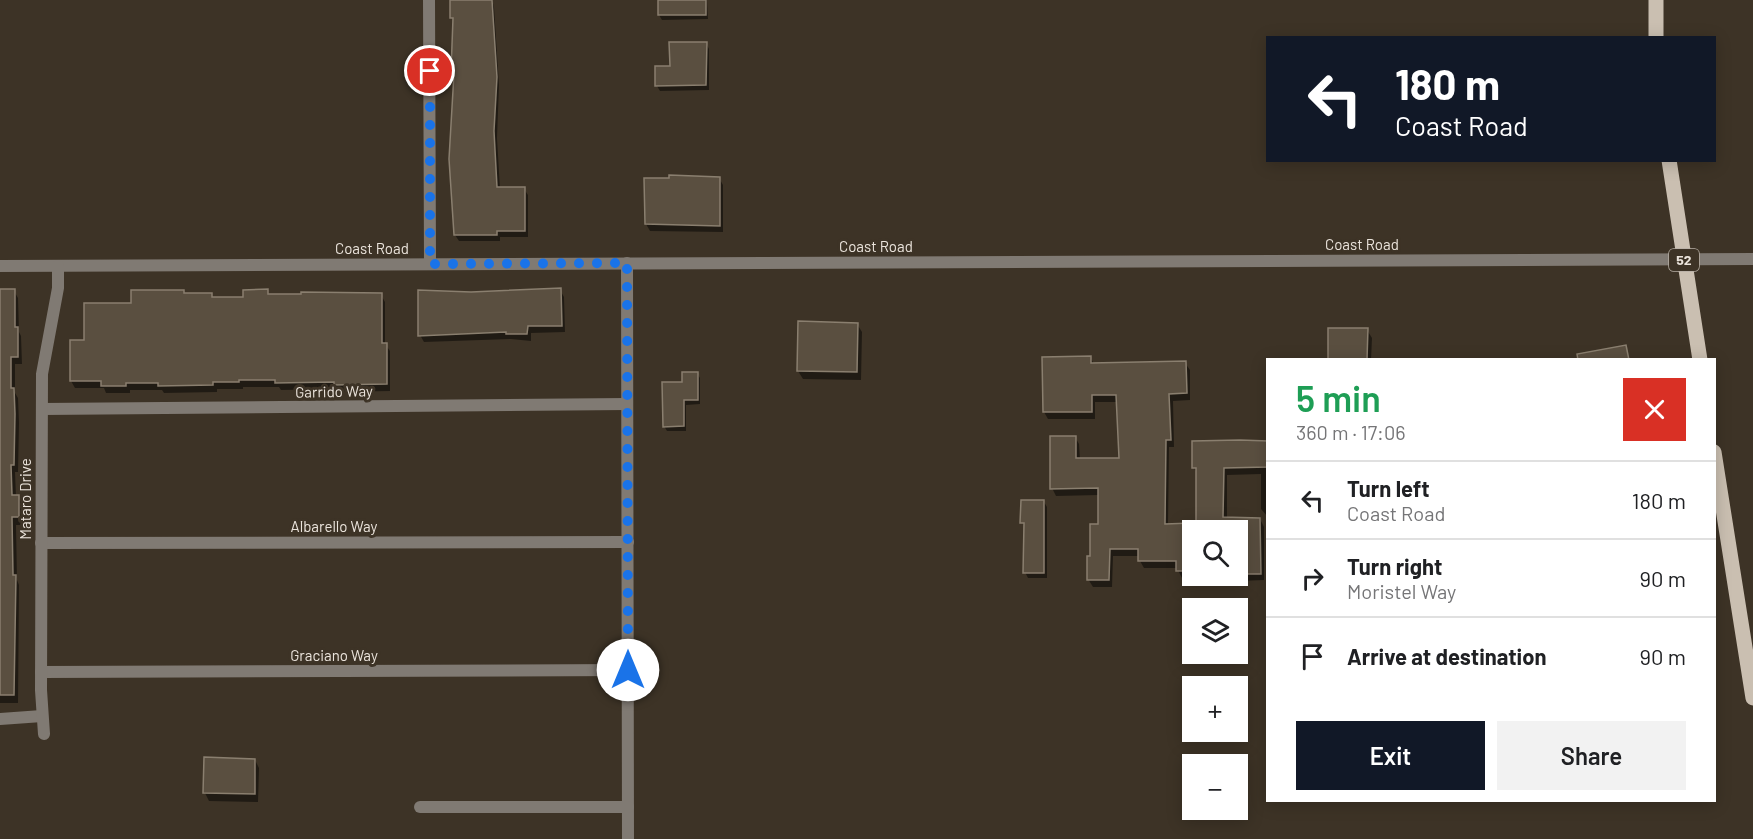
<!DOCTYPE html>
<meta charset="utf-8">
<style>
:root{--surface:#fff;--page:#f2f2f2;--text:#202124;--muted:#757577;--line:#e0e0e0;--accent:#111827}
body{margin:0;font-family:Barlow,sans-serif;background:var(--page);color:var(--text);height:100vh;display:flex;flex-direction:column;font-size:22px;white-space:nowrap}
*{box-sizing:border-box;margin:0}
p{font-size:20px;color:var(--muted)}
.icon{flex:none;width:33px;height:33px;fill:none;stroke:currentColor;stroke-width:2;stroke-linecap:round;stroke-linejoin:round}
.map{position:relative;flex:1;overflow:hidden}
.details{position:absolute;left:1266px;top:358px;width:450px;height:444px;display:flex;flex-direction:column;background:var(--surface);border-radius:0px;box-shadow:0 3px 15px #0003}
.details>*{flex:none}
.hud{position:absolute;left:1266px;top:36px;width:450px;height:126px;border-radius:0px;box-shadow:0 3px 15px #0003;background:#111827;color:#fff;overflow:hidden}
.controls{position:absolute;left:1182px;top:520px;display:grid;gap:12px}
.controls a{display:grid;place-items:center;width:66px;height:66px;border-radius:0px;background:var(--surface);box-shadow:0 3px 15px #0003;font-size:30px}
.pin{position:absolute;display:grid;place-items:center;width:51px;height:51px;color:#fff;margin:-26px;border:3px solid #fff;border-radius:50%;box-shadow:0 2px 6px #0007}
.me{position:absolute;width:66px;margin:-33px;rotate:0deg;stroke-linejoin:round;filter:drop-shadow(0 0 4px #0008)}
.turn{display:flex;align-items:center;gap:21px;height:126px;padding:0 30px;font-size:27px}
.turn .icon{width:78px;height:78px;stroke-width:2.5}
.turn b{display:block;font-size:42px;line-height:51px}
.round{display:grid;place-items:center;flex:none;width:63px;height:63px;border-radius:0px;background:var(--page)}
.head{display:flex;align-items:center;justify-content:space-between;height:102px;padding:0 30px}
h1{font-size:36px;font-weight:600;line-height:45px;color:#1e9e55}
.primary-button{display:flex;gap:12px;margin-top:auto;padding:12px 30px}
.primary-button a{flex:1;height:69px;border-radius:0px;background:var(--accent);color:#fff;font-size:24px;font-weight:600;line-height:69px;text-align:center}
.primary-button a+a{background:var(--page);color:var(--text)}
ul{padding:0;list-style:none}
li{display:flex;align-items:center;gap:18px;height:78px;padding:0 30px;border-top:2px solid var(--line)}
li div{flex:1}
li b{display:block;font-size:22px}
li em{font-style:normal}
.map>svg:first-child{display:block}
</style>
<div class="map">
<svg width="1753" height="839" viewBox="0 0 1753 839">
<rect width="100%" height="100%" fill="#3d3326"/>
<g fill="#0007" fill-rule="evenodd">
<polygon points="452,0 492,0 494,7 499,85 497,138 500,189 524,189 528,195 528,237 500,237 500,241 459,241 455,235 455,77 452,72 454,21 452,17"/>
<polygon points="659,0 707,0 708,19 662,20 659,15"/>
<polygon points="706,43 709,49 709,90 660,91 657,86 671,67"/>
<polygon points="719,178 723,185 723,232 650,231 646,224 671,179"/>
<polygon points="560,290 564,297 565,332 531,333 531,341 511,339 424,342 420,335 471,293"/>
<polygon points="0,291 14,291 18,298 19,332 21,336 22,364 15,364 15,393 18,398 19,423 18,472 15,472 16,497 18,497 22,504 22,525 16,525 17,580 19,585 18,703 0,703"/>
<polygon points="267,291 270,296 381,295 385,302 385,344 390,351 390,391 340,392 338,389 281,390 279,387 243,387 243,389 217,389 217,392 164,393 162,390 130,390 130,393 106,393 104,388 75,388 71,381 85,341 132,304 184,295 211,295 213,298 245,298"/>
<polygon points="857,324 862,332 861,380 803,379 798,371"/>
<polygon points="1367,330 1372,338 1371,360 1330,360"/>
<path d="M 1090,357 L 1094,364 L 1185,363 L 1190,370 L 1190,400 L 1173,401 L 1174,447 L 1169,447 L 1168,525 L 1197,524 L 1198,475 L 1194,468 L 1268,442 L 1268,517 L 1261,509 L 1261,474 L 1227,475 L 1227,519 L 1260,519 L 1264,527 L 1264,580 L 1239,581 L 1237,578 L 1182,578 L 1177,568 L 1144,568 L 1140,561 L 1140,556 L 1113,556 L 1112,587 L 1093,587 L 1088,579 L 1099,526 L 1099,495 L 1056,496 L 1052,488 L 1075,437 L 1079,444 L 1080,460 L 1120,460 L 1118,402 L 1095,402 L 1095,419 L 1048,419 L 1044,412 L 1044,358 ZM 1192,531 L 1238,531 L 1238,576 L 1192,576 Z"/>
<polygon points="697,373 700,378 700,404 686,405 686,431 667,431 664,426"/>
<polygon points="1044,502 1047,507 1047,578 1028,578 1025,572 1025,527 1022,522"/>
<polygon points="255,760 259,768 258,802 209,801 205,793"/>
</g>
<g fill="#5a4f40" stroke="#8a7f6f" stroke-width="1.5">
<polygon points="450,0 492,0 497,77 494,131 497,187 525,187 525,231 497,231 497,235 454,235 449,159 454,73 451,72 453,18 450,18"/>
<rect x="658" y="0" width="48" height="15"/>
<polygon points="669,42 707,42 706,85 655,86 655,66 670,66"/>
<polygon points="669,175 720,177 720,226 645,224 644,178 669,178"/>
<polygon points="561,288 562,326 528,326 527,334 506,334 506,332 418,336 418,290 471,292"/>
<polygon points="0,289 15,289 15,327 18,327 18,357 11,357 11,388 14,388 15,414 14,465 11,465 12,495 19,495 19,517 12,517 13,575 16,575 14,695 0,695"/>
<polygon points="268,289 268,294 301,294 301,292 382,293 382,343 387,343 387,384 334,385 334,382 275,383 275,380 239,380 239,382 213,382 213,385 158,386 158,383 126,383 126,386 101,386 101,381 70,381 70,340 84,340 84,303 131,303 131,290 184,290 184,293 212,293 212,297 243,297 243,290"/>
<polygon points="798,321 858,323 857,372 797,371"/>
<polygon points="1328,328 1368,328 1367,360 1328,360"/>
<polygon points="1626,345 1629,360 1578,360 1577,354"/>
<polygon points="1091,356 1091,363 1186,361 1187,393 1169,394 1171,440 1166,440 1165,524 1192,523 1192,571 1176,571 1176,561 1138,561 1138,549 1110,549 1109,580 1087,580 1087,556 1090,556 1090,524 1098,524 1098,488 1050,489 1050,436 1076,436 1076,458 1119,458 1116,395 1092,395 1092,412 1043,412 1042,357"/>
<polygon points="682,372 698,372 698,400 684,400 684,426 663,427 662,382 682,382"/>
<polygon points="1240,440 1268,441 1268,467 1224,468 1223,517 1260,518 1261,574 1238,574 1238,531 1196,531 1196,468 1192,468 1192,441"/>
<polygon points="1021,500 1044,500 1044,573 1023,573 1024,523 1020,523"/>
<polygon points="204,757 255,759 255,794 203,793"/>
</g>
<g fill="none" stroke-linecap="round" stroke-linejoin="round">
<g stroke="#807a73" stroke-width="12">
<polyline points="429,0 430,264"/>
<polyline points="627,263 628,839"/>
<polyline points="0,266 1753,259"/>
<polyline points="42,409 627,404"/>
<polyline points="41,543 628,542"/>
<polyline points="41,672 628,670"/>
<polyline points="0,719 42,716"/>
<polyline points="44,734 41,690 42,374 58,288 58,266"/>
<polyline points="420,807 628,807"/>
</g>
<g stroke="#cabfb1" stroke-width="15">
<polyline points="1656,0 1656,38"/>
<polyline points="1669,160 1700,360"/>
<polyline points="1714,452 1753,698"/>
</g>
</g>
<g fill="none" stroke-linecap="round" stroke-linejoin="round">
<polyline stroke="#1a73e8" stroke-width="10" stroke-dasharray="0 18" points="430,71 430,264 627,263 628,670"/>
</g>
<g text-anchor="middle" stroke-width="6" stroke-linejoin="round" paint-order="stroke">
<rect fill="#3d3326" stroke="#b7afa5" stroke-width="1.5" x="1669" y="249" width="30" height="22" rx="4.5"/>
<g font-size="14" font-weight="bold" fill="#ebe4dc">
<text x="1684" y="265">52</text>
</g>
<g font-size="15" fill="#ebe4dc" stroke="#3d3326">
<text x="1362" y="250">Coast Road</text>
<text x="876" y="252">Coast Road</text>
<text x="372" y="254">Coast Road</text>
<text transform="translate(334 392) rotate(-1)" y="5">Garrido Way</text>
<text transform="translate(26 499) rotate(-90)" y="5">Mataro Drive</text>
<text x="334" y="532">Albarello Way</text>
<text x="334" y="661">Graciano Way</text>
</g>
</g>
</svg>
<div class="controls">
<a><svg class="icon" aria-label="search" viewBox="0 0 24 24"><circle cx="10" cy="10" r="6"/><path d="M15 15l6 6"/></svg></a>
<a><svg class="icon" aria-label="layers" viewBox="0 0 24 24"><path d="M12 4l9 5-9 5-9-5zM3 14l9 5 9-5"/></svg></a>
<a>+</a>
<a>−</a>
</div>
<div class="pin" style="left:430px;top:71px;background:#d93025"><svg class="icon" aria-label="arrive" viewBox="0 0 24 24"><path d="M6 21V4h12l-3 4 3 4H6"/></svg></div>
<svg class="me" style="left:628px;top:670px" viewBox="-20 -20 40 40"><circle r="19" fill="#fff"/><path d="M0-13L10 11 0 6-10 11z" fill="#1a73e8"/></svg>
<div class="hud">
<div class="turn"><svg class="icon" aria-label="left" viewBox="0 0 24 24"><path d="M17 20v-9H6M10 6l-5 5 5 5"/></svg><div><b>180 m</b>Coast Road</div></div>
</div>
<section class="details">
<div class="head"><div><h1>5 min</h1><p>360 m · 17:06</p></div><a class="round" style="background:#d93025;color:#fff"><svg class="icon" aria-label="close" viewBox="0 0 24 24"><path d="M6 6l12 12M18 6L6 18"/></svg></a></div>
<ul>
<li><svg class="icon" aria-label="left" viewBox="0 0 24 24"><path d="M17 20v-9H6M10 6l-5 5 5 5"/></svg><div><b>Turn left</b><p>Coast Road</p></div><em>180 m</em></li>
<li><svg class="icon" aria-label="right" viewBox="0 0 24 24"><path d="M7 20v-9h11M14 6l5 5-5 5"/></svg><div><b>Turn right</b><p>Moristel Way</p></div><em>90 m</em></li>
<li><svg class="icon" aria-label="arrive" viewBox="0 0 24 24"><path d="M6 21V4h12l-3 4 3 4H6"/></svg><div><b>Arrive at destination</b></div><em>90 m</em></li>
</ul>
<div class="primary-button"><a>Exit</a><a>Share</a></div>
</section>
</div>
